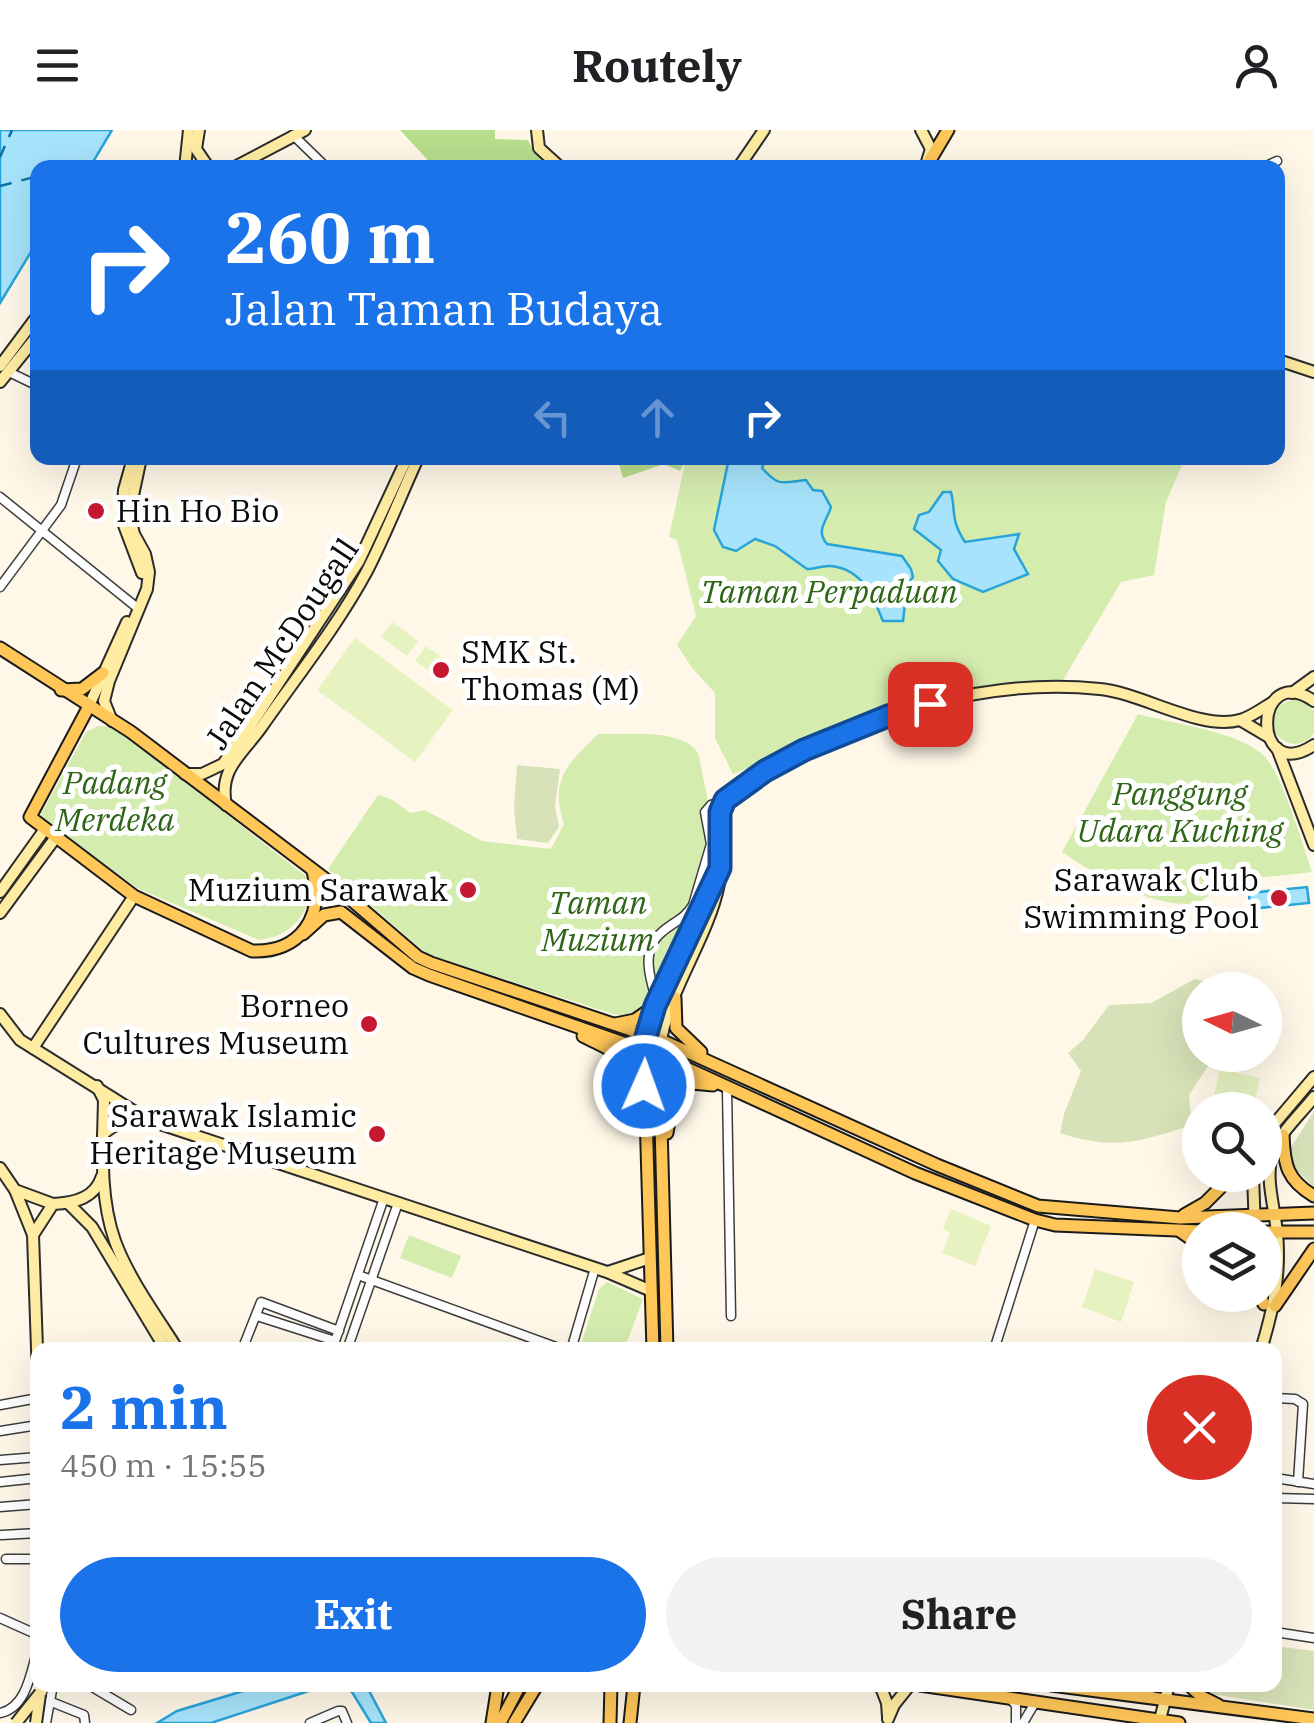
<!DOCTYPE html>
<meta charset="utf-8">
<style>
:root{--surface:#fff;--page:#f2f2f2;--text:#202124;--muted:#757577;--accent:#1a73e8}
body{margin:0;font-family:"IBM Plex Serif",serif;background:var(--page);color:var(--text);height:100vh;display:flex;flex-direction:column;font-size:38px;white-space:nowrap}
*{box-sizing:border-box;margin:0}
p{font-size:32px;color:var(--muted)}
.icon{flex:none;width:55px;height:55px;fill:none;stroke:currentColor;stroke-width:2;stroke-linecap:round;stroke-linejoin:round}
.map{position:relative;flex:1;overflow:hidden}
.details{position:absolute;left:30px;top:1212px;width:1252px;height:350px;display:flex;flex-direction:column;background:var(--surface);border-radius:20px;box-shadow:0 10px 40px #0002}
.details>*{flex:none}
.banner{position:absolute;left:30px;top:30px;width:1255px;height:305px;border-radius:20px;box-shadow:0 10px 40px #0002;background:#1a73e8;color:#fff;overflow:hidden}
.needle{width:65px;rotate:275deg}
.buttons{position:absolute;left:1182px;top:842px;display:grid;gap:20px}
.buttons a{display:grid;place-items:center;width:100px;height:100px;border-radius:50%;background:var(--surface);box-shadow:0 10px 40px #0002;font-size:50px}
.pin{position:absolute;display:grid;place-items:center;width:85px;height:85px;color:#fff;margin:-42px;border-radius:20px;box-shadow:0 5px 15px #0006}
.me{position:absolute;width:110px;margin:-55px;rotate:2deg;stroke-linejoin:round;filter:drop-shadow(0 0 8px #0008)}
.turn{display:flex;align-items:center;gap:35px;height:210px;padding:0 30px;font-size:45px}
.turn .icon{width:130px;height:130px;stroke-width:2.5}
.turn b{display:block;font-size:70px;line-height:85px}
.lanes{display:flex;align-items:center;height:95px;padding:0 30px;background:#0003;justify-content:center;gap:50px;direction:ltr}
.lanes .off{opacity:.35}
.round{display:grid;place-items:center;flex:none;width:105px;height:105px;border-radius:52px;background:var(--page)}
.head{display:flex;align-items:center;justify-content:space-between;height:170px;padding:0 30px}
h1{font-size:60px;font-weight:700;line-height:75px;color:var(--accent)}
.button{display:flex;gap:20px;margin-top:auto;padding:20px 30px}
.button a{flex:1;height:115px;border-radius:60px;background:var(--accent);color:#fff;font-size:40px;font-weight:700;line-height:115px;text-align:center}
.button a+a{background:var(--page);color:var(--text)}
header{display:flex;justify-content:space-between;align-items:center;height:130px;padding:0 30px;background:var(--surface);font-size:45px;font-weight:700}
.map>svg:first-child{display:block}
</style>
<header><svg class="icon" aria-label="menu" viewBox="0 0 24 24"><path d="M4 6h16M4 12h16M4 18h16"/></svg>Routely<svg class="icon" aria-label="person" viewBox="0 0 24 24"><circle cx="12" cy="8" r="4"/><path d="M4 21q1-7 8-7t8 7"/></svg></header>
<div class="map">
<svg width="1314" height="1593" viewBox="0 0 1314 1593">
<rect width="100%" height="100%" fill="#fff8e8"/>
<g fill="#d5ecaf">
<polygon points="689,328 942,328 996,331 1002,328 1185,328 1166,372 1154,445 1121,452 1059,557 892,581 733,644 715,608 715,563 692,538 677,515 696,486 677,410 669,407 685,333"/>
<circle cx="1295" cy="592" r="22"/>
<path d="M 1138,584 C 1171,593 1241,602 1264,626 C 1283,645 1302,714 1312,742 C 1285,746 1255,746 1228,753 C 1214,757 1206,774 1189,774 C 1144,774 1098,746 1062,722 Z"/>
<path d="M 98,596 L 112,597 L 124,604 L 308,748 L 311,767 C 301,792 286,807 259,810 L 139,759 L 42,690 L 41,684 L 86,602 Z"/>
<path d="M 598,604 C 627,605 685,597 699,625 C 704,659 718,700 713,734 C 709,758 662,860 645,876 C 637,885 627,884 616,885 L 427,824 L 328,739 L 378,665 L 393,670 L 410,683 L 425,680 L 482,711 L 551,719 L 564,694 C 549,649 568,634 598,604 Z"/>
<polygon points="409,1105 461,1126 452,1148 400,1128"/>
<polygon points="607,1152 643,1169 624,1220 603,1220 582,1211 599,1159"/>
</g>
<g fill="#b9de8d">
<polygon points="400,0 495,0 495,9 528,10 534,23 554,37 434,37"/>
<polygon points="617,328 686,328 680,341 664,334 623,348"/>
</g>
<g fill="#d8e2b8">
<polygon points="517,635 560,639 555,676 559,697 548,713 517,709 514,678"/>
<path d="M 1195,849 L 1213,853 L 1212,860 L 1200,860 L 1200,925 L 1211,925 L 1210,933 L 1189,965 L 1192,995 C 1138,1012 1116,1021 1060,1003 L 1064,984 L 1081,941 L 1068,923 L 1083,910 L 1109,875 L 1151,873 Z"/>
<polygon points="1314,981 1314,1057 1290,1034 1290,1019"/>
<polygon points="1275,1516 1314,1521 1314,1580 1205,1563 1196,1555 1275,1555"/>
</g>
<g fill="#e6f3c1">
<polygon points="392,492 418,511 407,526 381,507"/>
<polygon points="355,508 453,580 415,632 317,560"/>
<polygon points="426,516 452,535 441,550 415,531"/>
<polygon points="1220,939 1260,948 1253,980 1211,980"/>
<polygon points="951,1079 991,1096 975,1136 942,1123 950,1103 943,1099"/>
<polygon points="1095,1139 1134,1152 1121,1192 1082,1177"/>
</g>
<g fill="#a7e4fc" stroke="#28a4d9" stroke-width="2.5">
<polygon points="0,0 112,0 90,37 38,38 37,112 0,173"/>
<path d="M 729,328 L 766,328 L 762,338 C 779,357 781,353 806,350 L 813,360 L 822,361 L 831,377 C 827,391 815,400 827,414 L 902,426 L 911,439 L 913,447 L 907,456 L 903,491 L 883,491 C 873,466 862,439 831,436 C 823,435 815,439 807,439 L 775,416 L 755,409 L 736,421 L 723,417 L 714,400 Z"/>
<path d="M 943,362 L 951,362 C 956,382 950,389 965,412 L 1019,404 L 1014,419 L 1028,444 L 983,462 L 953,449 L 938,431 L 941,420 L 914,399 L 919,385 L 929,382 Z"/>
<polygon points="1307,757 1309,773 1250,779 1249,763"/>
<polygon points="263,1555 327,1555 211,1593 157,1593 177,1581"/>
<polygon points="339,1555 366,1555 386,1593 371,1593 352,1562"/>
</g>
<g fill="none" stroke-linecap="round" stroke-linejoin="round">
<g stroke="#0b71a5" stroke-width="2.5" stroke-dasharray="12 10" stroke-linecap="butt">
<polyline points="0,27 12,0"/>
<polyline points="69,38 95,31"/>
<polyline points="0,56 38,46"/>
</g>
<defs>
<g id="street">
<polyline points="293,5 327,38"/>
<polyline points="1262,38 1277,31"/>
<polyline points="9,242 38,256"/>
<polyline points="0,367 135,476"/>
<polyline points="0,457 61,375 77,328"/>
<path d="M 657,872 C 650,849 640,820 662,802 C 673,792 685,789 693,775 L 711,714 L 705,682 L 711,675 L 725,670"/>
<polyline points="727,959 731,1186"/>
<polyline points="358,1145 564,1220"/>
<polyline points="257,1186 335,1211"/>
<polyline points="242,1220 261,1172 339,1201"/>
<polyline points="332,1220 384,1068"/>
<polyline points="347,1220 398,1073"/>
<polyline points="571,1220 595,1138"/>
<polyline points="994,1220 1035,1090"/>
<polyline points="1275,1268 1295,1269 1303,1274 1298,1352"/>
<polyline points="0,1275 38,1268"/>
<polyline points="0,1301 38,1295"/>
<polyline points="0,1330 38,1327"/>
<polyline points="1275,1348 1314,1354"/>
<polyline points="0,1352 38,1348"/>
<polyline points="1275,1368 1314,1369"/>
<polyline points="0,1377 38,1374"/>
<polyline points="2,1405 38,1403"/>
<polyline points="6,1429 38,1429"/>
<polyline points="0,1488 38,1505"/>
<polyline points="1275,1502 1314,1508"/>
<polyline points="89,1555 131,1580"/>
<polyline points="1011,1570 1016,1575 1016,1593"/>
<polyline points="49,1571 84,1585 85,1593"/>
<path d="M 0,1583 C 27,1578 31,1541 38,1518"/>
<polyline points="46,1593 53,1555"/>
<polyline points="310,1593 338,1581 342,1581 347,1593"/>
<polyline points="1023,1593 1036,1571"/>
</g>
<g id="secondary">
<polyline points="199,0 196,19 209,38"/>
<polyline points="537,0 539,18 561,38"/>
<polyline points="921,0 931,19 925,38"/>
<polyline points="185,38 189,0"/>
<polyline points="233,38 305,0"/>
<polyline points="738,38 764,0"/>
<polyline points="1278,230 1314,242"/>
<polyline points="0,236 38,185"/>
<polyline points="0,252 38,205"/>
<polyline points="133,328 124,360 122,390 142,443"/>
<polyline points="1292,563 1314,547"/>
<path d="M 1314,571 C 1252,529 1251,657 1314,615"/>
<polyline points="88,578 127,492"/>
<polyline points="1240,590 1267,606"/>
<polyline points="112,591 104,571 109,551 147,459 149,442 145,424 134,404 129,384 141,328"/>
<polyline points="1277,618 1314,715"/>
<polyline points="185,644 202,644 223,634 251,595 359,431 407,328"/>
<path d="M 226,675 C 218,638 244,623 263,595 C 298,545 338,495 367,441 C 386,404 401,365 418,328"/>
<polyline points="0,762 45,699"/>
<polyline points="0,783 56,707"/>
<polyline points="0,884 20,910 148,990 607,1142 649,1160"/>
<polyline points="647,904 661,861 719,738"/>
<path d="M 661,910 C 671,855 708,808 719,754 C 724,729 711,694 724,671 C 733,655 763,642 780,633 C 876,583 990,547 1100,559 C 1142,563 1200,601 1240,590 C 1251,587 1263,578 1273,572"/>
<polyline points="33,918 134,766"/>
<path d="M 97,956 L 104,970 C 103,1017 99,1066 115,1111 C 129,1149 156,1185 178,1220"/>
<path d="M 103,1004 C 117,992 129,989 147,990"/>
<polyline points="1265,1005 1314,947"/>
<polyline points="0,1038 15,1060 53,1074"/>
<polyline points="1253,1045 1255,1100"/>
<polyline points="15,1060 33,1105 38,1247"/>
<polyline points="68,1073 92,1097 166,1220"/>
<path d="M 33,1105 L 53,1074 C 75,1073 95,1068 102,1046"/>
<polyline points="608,1142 650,1128"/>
<path d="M 1261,1220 C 1273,1180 1281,1146 1277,1103 C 1275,1079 1265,1049 1272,1025 C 1278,1004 1301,984 1314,967"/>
<polyline points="880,1555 887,1573 888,1587"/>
<polyline points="888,1589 894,1575 910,1555"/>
<polyline points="1159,1593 1169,1555"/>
</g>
<g id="primary">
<polyline points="929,32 948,0"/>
<polyline points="0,518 131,602 341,761 418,827 431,833 661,910 937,1035 1038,1076 1180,1088 1314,1083"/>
<polyline points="61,560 82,559 103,543"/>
<path d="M 88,578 L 30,687 L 134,766 L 252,821 C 300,823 325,787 313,741"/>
<polyline points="303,804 324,785 341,782 413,838 429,845 658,925 915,1043 1035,1090 1055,1095 1200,1101"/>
<polyline points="675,868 676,898 701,922"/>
<polyline points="615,894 635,890 655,876"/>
<path d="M 583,906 C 612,921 629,924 640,958"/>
<polyline points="644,915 653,1220"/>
<polyline points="659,919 667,1220"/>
<path d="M 667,1003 C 671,980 672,966 692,953 L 713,955"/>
<path d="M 1283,1005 C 1284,1035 1287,1050 1314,1066"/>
<polyline points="1184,1085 1205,1073 1233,1045"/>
<polyline points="1180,1101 1200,1115"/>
<polyline points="1265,1102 1314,1102"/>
<polyline points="1259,1165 1264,1174"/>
<polyline points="1275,1176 1314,1119"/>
<polyline points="920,1555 1179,1593"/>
<polyline points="1051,1555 1314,1589"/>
<polyline points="1189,1555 1202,1567 1218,1575"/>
<polyline points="1133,1565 1158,1555"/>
<polyline points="492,1593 498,1555"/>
<polyline points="500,1593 520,1555"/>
<polyline points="514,1593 537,1555"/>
<polyline points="610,1593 611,1555"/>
<polyline points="630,1593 634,1555"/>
</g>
</defs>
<use href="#street" stroke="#3d3d3d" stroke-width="11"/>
<use href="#secondary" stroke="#2c2c2c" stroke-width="14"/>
<use href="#primary" stroke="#1b1b1b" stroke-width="15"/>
<use href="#street" stroke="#fff" stroke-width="8"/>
<use href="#secondary" stroke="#ffeca3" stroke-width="10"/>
<use href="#primary" stroke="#ffc658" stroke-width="11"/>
<defs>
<g id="secondary-bridge">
<polyline points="16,1593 40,1563"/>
<polyline points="36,1593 40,1564"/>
</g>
</defs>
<use href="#secondary-bridge" stroke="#2c2c2c" stroke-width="14" stroke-linecap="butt"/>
<use href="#secondary-bridge" stroke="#ffeca3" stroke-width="10"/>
</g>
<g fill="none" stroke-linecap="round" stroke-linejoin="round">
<defs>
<polyline id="route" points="644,956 642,920 655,876 720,738 720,682 725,670 765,641 804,620 888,586 930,574"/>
</defs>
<use href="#route" stroke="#114b97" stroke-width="25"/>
<use href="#route" stroke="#1a73e8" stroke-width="18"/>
</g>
<g fill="#c51831" stroke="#fff" stroke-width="4">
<circle cx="96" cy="381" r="10"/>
<circle cx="441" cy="540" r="10"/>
<circle cx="468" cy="760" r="10"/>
<circle cx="1279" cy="768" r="10"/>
<circle cx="369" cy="894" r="10"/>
<circle cx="377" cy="1004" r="10"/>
</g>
<g text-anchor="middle" stroke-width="10" stroke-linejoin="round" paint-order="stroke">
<g font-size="32" fill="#0a0a0a" stroke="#fff" text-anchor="end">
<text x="116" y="392" text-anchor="start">Hin Ho Bio</text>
<text x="461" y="533" text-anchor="start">SMK St.<tspan x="461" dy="37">Thomas (M)</tspan></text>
<text x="1259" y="761">Sarawak Club<tspan x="1259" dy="37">Swimming Pool</tspan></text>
<text x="448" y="771">Muzium Sarawak</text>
<text x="349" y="887">Borneo<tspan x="349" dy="37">Cultures Museum</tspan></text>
<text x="357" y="997">Sarawak Islamic<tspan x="357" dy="37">Heritage Museum</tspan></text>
</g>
<g font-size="32" font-style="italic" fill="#2f6616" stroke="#fff">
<text x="829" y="473">Taman Perpaduan</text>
<text x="115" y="664">Padang<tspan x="115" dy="37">Merdeka</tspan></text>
<text x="1180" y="675">Panggung<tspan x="1180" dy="37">Udara Kuching</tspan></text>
<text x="598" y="784">Taman<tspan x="598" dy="37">Muzium</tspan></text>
</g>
<g font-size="32" fill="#0a0a0a" stroke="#fff">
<text transform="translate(282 514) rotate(-56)" y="11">Jalan McDougall</text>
</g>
</g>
</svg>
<div class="buttons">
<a><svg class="needle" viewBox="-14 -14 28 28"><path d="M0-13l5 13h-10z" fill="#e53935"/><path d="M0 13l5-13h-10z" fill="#757577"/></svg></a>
<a><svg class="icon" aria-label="search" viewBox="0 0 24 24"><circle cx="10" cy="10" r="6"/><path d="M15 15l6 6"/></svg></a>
<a><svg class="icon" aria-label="layers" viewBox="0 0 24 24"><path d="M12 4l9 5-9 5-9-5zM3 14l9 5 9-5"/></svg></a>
</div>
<div class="pin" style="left:930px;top:574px;background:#d93025"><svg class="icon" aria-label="arrive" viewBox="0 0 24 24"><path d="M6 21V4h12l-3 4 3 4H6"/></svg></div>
<svg class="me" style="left:644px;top:956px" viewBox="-20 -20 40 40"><circle r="17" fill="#1a73e8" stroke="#fff" stroke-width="3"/><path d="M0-11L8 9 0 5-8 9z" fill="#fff"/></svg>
<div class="banner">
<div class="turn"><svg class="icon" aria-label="right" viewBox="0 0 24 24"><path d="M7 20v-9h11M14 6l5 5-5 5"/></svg><div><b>260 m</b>Jalan Taman Budaya</div></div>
<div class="lanes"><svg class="icon off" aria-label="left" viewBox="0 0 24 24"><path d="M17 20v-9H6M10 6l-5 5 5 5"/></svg><svg class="icon off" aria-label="ahead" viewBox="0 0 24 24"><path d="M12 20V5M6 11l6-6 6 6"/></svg><svg class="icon" aria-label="right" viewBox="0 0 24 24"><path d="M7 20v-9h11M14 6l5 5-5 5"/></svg></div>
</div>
<section class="details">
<div class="head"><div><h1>2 min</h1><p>450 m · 15:55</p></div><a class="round" style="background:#d93025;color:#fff"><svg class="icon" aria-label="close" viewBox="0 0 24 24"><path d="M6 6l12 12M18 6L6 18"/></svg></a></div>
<div class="button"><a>Exit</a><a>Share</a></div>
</section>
</div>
